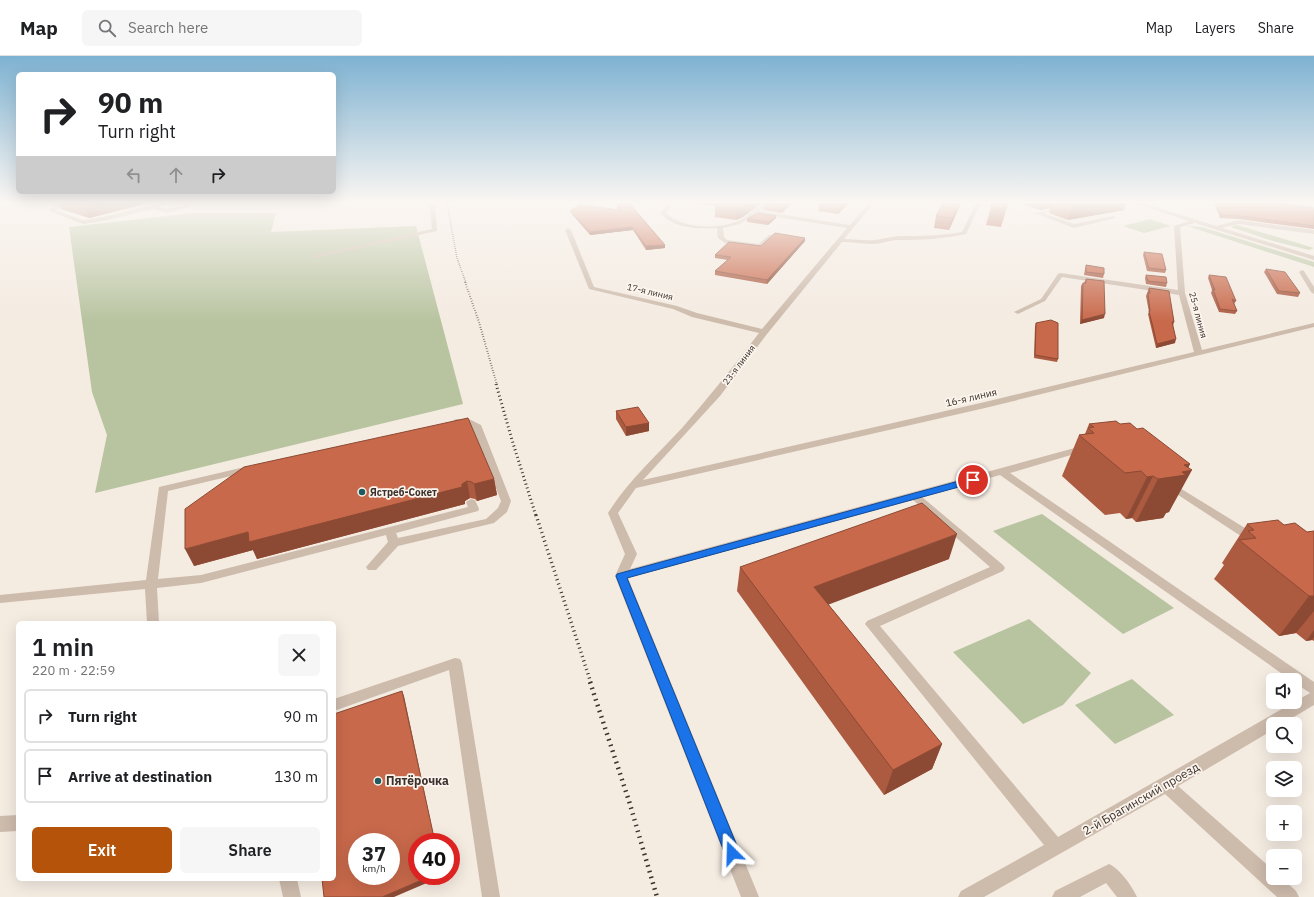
<!DOCTYPE html>
<meta charset="utf-8">
<style>
:root{--surface:#fff;--page:#f6f6f6;--text:#202124;--muted:#757577;--line:#e0e0e0;--accent:#b45309}
body{margin:0;font-family:"IBM Plex Sans",sans-serif;background:var(--page);color:var(--text);height:100vh;display:flex;flex-direction:column;font-size:15px;white-space:nowrap}
*{box-sizing:border-box;margin:0}
p{font-size:13px;color:var(--muted)}
.icon{flex:none;width:22px;height:22px;fill:none;stroke:currentColor;stroke-width:2;stroke-linecap:round;stroke-linejoin:round}
.map{position:relative;flex:1;overflow:hidden}
.sheet{position:absolute;left:16px;top:565px;width:320px;height:260px;display:flex;flex-direction:column;background:var(--surface);border-radius:6px;box-shadow:0 4px 16px #0002}
.sheet>*{flex:none}
.hud{position:absolute;left:16px;top:16px;width:320px;height:122px;border-radius:6px;box-shadow:0 4px 16px #0002;background:#fff;color:var(--text);overflow:hidden}
.controls{position:absolute;left:1266px;top:617px;display:grid;gap:8px}
.controls a{display:grid;place-items:center;width:36px;height:36px;border-radius:6px;background:var(--surface);box-shadow:0 4px 16px #0002;font-size:20px}
.speed{position:absolute;left:348px;top:777px;display:flex;gap:8px;font-size:20px;font-weight:700;text-align:center}
.speed>*{display:grid;place-content:center;width:52px;height:52px;border-radius:50%;background:var(--surface);box-shadow:0 4px 16px #0002;line-height:1}
.speed small{font-size:10px;font-weight:400}
.speed .limit{border:6px solid #d22;background:#fff;color:#111}
.pin{position:absolute;display:grid;place-items:center;width:34px;height:34px;color:#fff;margin:-17px;border:2px solid #fff;border-radius:50%;box-shadow:0 1px 4px #0007}
.me{position:absolute;width:44px;margin:-22px;rotate:338deg;stroke-linejoin:round;filter:drop-shadow(0 0 3px #0008)}
.turn{display:flex;align-items:center;gap:14px;height:84px;padding:0 16px;font-size:18px}
.turn .icon{width:52px;height:52px;stroke-width:2.5}
.turn b{display:block;font-size:28px;line-height:34px}
.lanes{display:flex;align-items:center;height:38px;padding:0 16px;background:#0003;justify-content:center;gap:20px;direction:ltr}
.lanes .off{opacity:.35}
.round{display:grid;place-items:center;flex:none;width:42px;height:42px;border-radius:6px;background:var(--page)}
.headline{display:flex;align-items:center;justify-content:space-between;height:68px;padding:0 16px}
h1{font-size:24px;font-weight:600;line-height:30px}
.cta{display:flex;gap:8px;margin-top:auto;padding:8px 16px}
.cta a{flex:1;height:46px;border-radius:6px;background:var(--accent);color:#fff;font-size:16px;font-weight:600;line-height:46px;text-align:center}
.cta a+a{background:var(--page);color:var(--text)}
ul{padding:0;list-style:none}
li{display:flex;align-items:center;gap:12px;height:54px;margin:0 8px 6px;padding:0 8px;border:2px solid var(--line);border-radius:6px}
li div{flex:1}
li b{display:block;font-size:15px}
li em{font-style:normal}
header{display:flex;align-items:center;gap:24px;box-sizing:border-box;height:56px;padding:0 20px;background:var(--surface);border-bottom:1px solid var(--line)}
header strong{font-size:19px}
nav{display:flex;gap:22px;margin-inline-start:auto;font-size:14px}
.search{width:280px;height:36px;background:var(--page);display:flex;align-items:center;gap:10px;box-sizing:border-box;padding:0 14px;border-radius:6px;color:var(--muted);font-size:15px}
.map>svg:first-child{display:block}
</style>
<header>
<strong>Map</strong>
<div class="search"><svg class="icon" aria-label="search" viewBox="0 0 24 24"><circle cx="10" cy="10" r="6"/><path d="M15 15l6 6"/></svg>Search here</div>
<nav><a>Map</a><a>Layers</a><a>Share</a></nav>
</header>
<div class="map">
<svg width="1314" height="841" viewBox="0 0 1314 841">
<rect width="100%" height="100%" fill="#f4ebe1"/>
<g fill="#b8c4a0">
<polygon points="192,157 276,157 271,176 416,170 463,348 95,437 107,379 92,336 69,171"/>
<polygon points="1150,163 1171,170 1144,177 1123,170"/>
<polygon points="1237,169 1314,192 1309,194 1273,185 1231,171"/>
<polygon points="1187,170 1202,171 1314,206 1314,211"/>
<polygon points="1042,458 1174,552 1123,578 993,475"/>
<polygon points="1029,563 1091,617 1063,649 1023,668 953,596"/>
<polygon points="1132,623 1174,659 1115,688 1075,649"/>
</g>
<g fill="none" stroke-linecap="round" stroke-linejoin="round">
<g fill="#cdbbac" fill-rule="evenodd">
<polygon points="65,147 74,147 58,152 55,154 83,164 103,161 161,147 169,147 159,151 166,153 183,150 183,147 189,147 189,151 166,157 154,153 103,165 83,168 49,155 54,150"/>
<polygon points="429,147 435,147 437,175 315,202 312,200 432,173"/>
<path d="M 669,147 L 674,147 L 666,157 C 682,173 720,174 740,164 C 750,160 758,147 768,147 L 760,155 L 850,169 L 869,147 L 874,147 L 844,183 C 854,183 866,185 875,184 C 883,183 890,181 897,180 C 919,180 940,180 962,176 L 976,147 L 981,147 L 966,178 C 944,183 920,184 898,184 C 889,184 881,188 873,188 C 863,188 852,186 842,186 L 767,278 L 720,340 L 643,424 L 985,346 L 1194,296 L 1179,239 L 1062,221 L 1045,245 L 1020,257 L 1018,258 L 1014,256 L 1041,243 L 1058,218 L 1060,217 L 1178,234 L 1174,170 L 1189,165 L 1134,147 L 1142,147 L 1216,170 L 1239,164 L 1314,174 L 1314,178 L 1239,168 L 1222,172 L 1314,200 L 1314,204 L 1195,167 L 1180,171 L 1185,237 L 1202,294 L 1314,267 L 1314,271 L 985,352 L 636,432 L 618,457 L 637,498 L 630,513 L 1082,390 L 1088,390 L 1090,392 L 1088,394 L 1010,417 L 1314,626 L 1314,649 L 1282,668 L 1273,668 L 1273,674 L 1178,730 L 1273,814 L 1273,822 L 1282,822 L 1296,835 L 1299,841 L 1277,841 L 1165,738 L 984,841 L 958,841 L 961,835 L 1044,789 L 865,568 L 867,565 L 990,511 L 913,444 L 628,522 L 759,841 L 741,841 L 615,520 L 625,498 L 608,457 C 628,425 656,400 682,372 C 709,341 734,310 759,277 L 692,261 L 673,253 L 589,233 L 565,174 L 568,172 L 571,174 L 594,231 L 677,250 L 697,257 L 762,273 L 847,172 L 757,158 L 740,168 L 723,172 L 724,181 L 727,184 L 759,188 L 769,179 L 773,179 L 773,181 L 760,192 L 725,187 L 718,182 L 717,172 C 698,173 674,173 660,157 ZM 1000,419 L 1291,624 L 1295,624 L 1295,627 L 1310,637 L 1058,781 L 880,570 L 1003,515 L 1005,512 L 1003,509 L 922,441 Z"/>
<polygon points="1059,147 1066,147 1075,151 1043,157 1074,168 1113,160 1116,162 1074,172 1034,157 1066,151"/>
<polygon points="1302,214 1304,215 1314,231 1314,238 1311,236 1299,216"/>
<polygon points="456,363 469,363 481,369 511,445 507,456 494,467 398,490 376,514 368,514 366,511 388,486 386,479 201,527 157,532 159,567 147,567 145,533 0,547 0,539 146,524 159,431 249,410 252,411 254,413 252,415 168,435 158,523 201,519 468,451 466,446 471,443 475,444 479,453 478,455 396,477 398,482 486,463 498,452 501,445 472,371 468,369 453,368 451,366"/>
<polygon points="1170,426 1258,480 1260,483 1258,486 1250,486 1166,431 1165,429"/>
<polygon points="455,602 460,603 462,607 500,841 482,841 449,614 334,655 334,643"/>
<polygon points="18,759 18,775 0,776 0,760"/>
<path d="M 1109,808 C 1120,813 1132,830 1137,841 L 1117,841 L 1106,827 L 1080,841 L 1052,841 L 1055,835 Z"/>
<polygon points="279,823 297,823 301,841 283,841"/>
</g>
<polyline stroke="#3b302b" stroke-width="1.5" stroke-dasharray="0.5 1.5" stroke-linecap="butt" points="447,147 457,202 466,227"/>
<polyline stroke="#3b302b" stroke-width="2" stroke-dasharray="0.5 2" stroke-linecap="butt" points="465,226 479,266 497,329"/>
<polyline stroke="#3b302b" stroke-width="3" stroke-dasharray="1 3" stroke-linecap="butt" points="496,328 512,384 536,460"/>
<polyline stroke="#3b302b" stroke-width="3.5" stroke-dasharray="1 3.5" stroke-linecap="butt" points="536,459 591,627"/>
<polyline stroke="#3b302b" stroke-width="4.5" stroke-dasharray="1.5 4.5" stroke-linecap="butt" points="590,626 629,745 657,841"/>
</g>
<g fill="#ac5a40">
<polygon points="59,147 148,147 89,162 61,153"/>
<polygon points="691,147 762,147 760,148 743,161 736,164 715,161 715,150"/>
<polygon points="764,147 792,147 782,157 763,154"/>
<polygon points="819,147 849,147 838,158 818,155"/>
<polygon points="943,147 961,147 949,174 934,172 936,160"/>
<polygon points="992,147 1008,147 1001,171 986,169"/>
<polygon points="1020,147 1126,147 1124,154 1068,164 1049,157 1050,152 1040,154"/>
<polygon points="1214,147 1272,147 1314,152 1314,173 1239,163 1220,162"/>
<polygon points="617,150 665,192 646,194 633,174 590,179 571,157 570,155 618,154 617,152"/>
<polygon points="776,162 768,169 747,166 747,163"/>
<polygon points="805,182 805,185 767,228 715,219 715,215 728,204 715,202 715,199"/>
<polygon points="1144,196 1166,214 1165,217 1147,215 1143,199"/>
<polygon points="1086,209 1104,218 1103,222 1084,219 1085,213"/>
<polygon points="1266,213 1300,237 1298,241 1277,238 1264,216"/>
<polygon points="1146,219 1167,227 1166,231 1146,228 1145,222"/>
<polygon points="1209,219 1236,245 1234,248 1237,255 1235,258 1219,256 1211,237 1212,234 1208,222"/>
<polygon points="1086,223 1104,262 1080,268 1081,230 1083,227 1084,227"/>
<polygon points="1149,232 1174,266 1173,270 1175,287 1156,292 1148,258 1149,256 1146,240"/>
<polygon points="1036,267 1058,303 1057,306 1034,302 1035,271"/>
<polygon points="616,355 649,367 649,375 626,380 616,363"/>
<polygon points="1089,368 1120,368 1137,373 1190,408 1169,456 1166,457 1163,462 1136,466 1132,462 1126,463 1120,457 1105,459 1062,420 1079,379 1085,378"/>
<polygon points="244,411 494,423 497,439 477,445 475,443 470,442 465,445 465,448 257,503 253,494 194,510"/>
<polygon points="1247,468 1284,469 1307,476 1314,475 1314,585 1312,584 1306,585 1296,577 1279,580 1214,523 1224,509 1222,507"/>
<polygon points="949,503 828,548 942,688 932,713 884,739 737,535 740,511"/>
</g>
<g fill="#8c4a34">
<polygon points="99,147 148,147 89,162 84,151"/>
<polygon points="748,147 762,147 760,148 743,161 736,164 736,153"/>
<polygon points="782,147 792,147 782,157"/>
<polygon points="840,147 849,147 838,158"/>
<polygon points="959,147 961,147 949,174 952,162"/>
<polygon points="1007,147 1008,147 1001,171 1006,152"/>
<polygon points="1042,147 1052,147 1050,152 1040,154"/>
<polygon points="1073,147 1126,147 1124,154 1068,164"/>
<polygon points="776,160 776,162 768,169 769,166"/>
<polygon points="632,171 633,174 590,179 590,176"/>
<polygon points="805,182 805,185 767,228 767,224"/>
<polygon points="665,189 665,192 646,194 646,190"/>
<polygon points="1105,258 1104,262 1080,268 1082,264"/>
<polygon points="1176,283 1175,287 1156,292 1157,288"/>
<polygon points="649,367 649,375 626,380 626,371"/>
<polygon points="1190,408 1186,415 1192,414 1169,456 1166,457 1163,462 1136,466 1158,423 1184,409"/>
<polygon points="1153,420 1132,462 1126,463 1147,421"/>
<polygon points="494,423 497,439 477,445 474,428"/>
<polygon points="467,425 470,442 465,445 465,448 257,503 253,494 194,510 185,493 248,476 462,428"/>
<polygon points="957,478 949,503 809,556 814,531"/>
<polygon points="1309,540 1314,540 1314,555 1296,577 1279,580"/>
<polygon points="1314,574 1314,581 1312,584 1306,585"/>
<polygon points="402,635 404,640 435,786"/>
<polygon points="942,688 932,713 884,739 893,714"/>
<polygon points="431,820 443,820 394,841 382,841"/>
</g>
<g fill="#c8694b" stroke="#8c4a34" fill-rule="evenodd">
<polygon points="73,147 99,147 84,151"/>
<polygon points="620,147 629,147 665,189 646,190 632,171 590,176 570,155 580,149 620,154 617,150"/>
<polygon points="719,147 748,147 744,150 736,153 715,150"/>
<polygon points="943,147 959,147 952,162 936,160"/>
<polygon points="992,147 1007,147 1006,152 991,150"/>
<polygon points="1216,147 1272,147 1314,152 1314,170 1241,160 1221,159"/>
<polygon points="758,157 776,160 769,166 747,163"/>
<polygon points="775,177 805,182 767,224 715,215 731,201 715,199 729,186 761,190"/>
<polygon points="1144,196 1162,198 1166,214 1149,212"/>
<polygon points="1086,209 1104,212 1104,218 1086,216"/>
<polygon points="1266,213 1285,216 1300,237 1279,235"/>
<polygon points="1146,219 1166,221 1167,227 1148,225"/>
<polygon points="1209,219 1226,221 1236,245 1232,243 1237,255 1220,253 1213,233 1215,234"/>
<polygon points="1086,223 1104,225 1105,258 1082,264 1083,227 1086,227"/>
<polygon points="1149,232 1169,235 1174,266 1172,266 1176,283 1157,288 1149,255 1150,255 1148,237 1150,237"/>
<polygon points="1051,264 1058,267 1058,303 1035,299 1036,267"/>
<polygon points="638,351 649,367 626,371 616,355"/>
<polygon points="468,362 494,423 474,428 472,426 467,425 462,428 462,431 249,486 248,476 185,493 185,453 244,411"/>
<polygon points="1116,365 1120,368 1130,367 1137,373 1143,372 1190,408 1184,409 1192,414 1182,416 1186,419 1158,423 1153,420 1147,421 1141,415 1125,417 1079,379 1094,377 1088,372 1094,371 1089,368"/>
<polygon points="922,447 957,478 814,531 942,688 893,714 740,511"/>
<polygon points="1278,464 1284,469 1295,467 1307,476 1314,475 1314,540 1309,540 1239,484 1256,482 1248,475 1254,474 1247,468"/>
<path d="M 402,635 L 435,786 L 417,786 L 417,820 L 431,820 L 382,841 L 324,841 L 322,823 L 334,823 L 334,658 ZM 357,786 L 391,786 L 391,820 L 357,820 Z"/>
</g>
<linearGradient id="sky" x2="0" y2="1"><stop stop-color="#7eb2d2"/><stop offset="0.55" stop-color="#faf6f2"/><stop offset="1" stop-color="#faf6f2" stop-opacity="0"/></linearGradient>
<rect width="1314" height="265" fill="url(#sky)"/>
<polygon fill="#1a73e8" stroke="#114b97" points="970,422 977,422 978,424 977,426 627,522 740,797 738,803 732,805 727,803 616,520 617,518"/>
<g fill="#1f5a5e" stroke="#fbf5ee" stroke-width="1.5">
<circle cx="362" cy="436" r="4"/>
<circle cx="378" cy="725" r="4"/>
</g>
<g text-anchor="middle" stroke-width="3.5" stroke-linejoin="round" paint-order="stroke">
<g font-size="9" fill="#3b302b" stroke="#fbf5ee">
<text transform="translate(650 236) rotate(13)" y="3">17-я линия</text>
<text transform="translate(1198 259) rotate(75)" y="3">25-я линия</text>
<text transform="translate(739 309) rotate(-53)" y="3">23-я линия</text>
</g>
<g font-size="10" fill="#3b302b" stroke="#fbf5ee">
<text transform="translate(971 341) rotate(-13)" y="4">16-я линия</text>
</g>
<g font-size="10" font-weight="bold" fill="#3b302b" stroke="#fbf5ee" text-anchor="start">
<text x="370" y="440">Ястреб-Сокет</text>
</g>
<g font-size="12" font-weight="bold" fill="#3b302b" stroke="#fbf5ee" text-anchor="start">
<text x="386" y="729">Пятёрочка</text>
</g>
<g font-size="12" fill="#3b302b" stroke="#fbf5ee">
<text transform="translate(1141 743) rotate(-30)" y="4">2-й Брагинский проезд</text>
</g>
</g>
</svg>
<div class="controls">
<a><svg class="icon" aria-label="sound" viewBox="0 0 24 24"><path d="M4 9h4l5-4v14l-5-4H4zM17 9q2 3 0 6"/></svg></a>
<a><svg class="icon" aria-label="search" viewBox="0 0 24 24"><circle cx="10" cy="10" r="6"/><path d="M15 15l6 6"/></svg></a>
<a><svg class="icon" aria-label="layers" viewBox="0 0 24 24"><path d="M12 4l9 5-9 5-9-5zM3 14l9 5 9-5"/></svg></a>
<a>+</a>
<a>−</a>
</div>
<div class="speed"><div>37<small>km/h</small></div><div class="limit">40</div></div>
<div class="pin" style="left:973px;top:424px;background:#d93025"><svg class="icon" aria-label="arrive" viewBox="0 0 24 24"><path d="M6 21V4h12l-3 4 3 4H6"/></svg></div>
<svg class="me" style="left:732px;top:797px" viewBox="-20 -20 40 40"><path d="M0-17L14 15 0 8-14 15z" fill="#1a73e8" stroke="#fff" stroke-width="4"/></svg>
<div class="hud">
<div class="turn"><svg class="icon" aria-label="right" viewBox="0 0 24 24"><path d="M7 20v-9h11M14 6l5 5-5 5"/></svg><div><b>90 m</b>Turn right</div></div>
<div class="lanes"><svg class="icon off" aria-label="left" viewBox="0 0 24 24"><path d="M17 20v-9H6M10 6l-5 5 5 5"/></svg><svg class="icon off" aria-label="ahead" viewBox="0 0 24 24"><path d="M12 20V5M6 11l6-6 6 6"/></svg><svg class="icon" aria-label="right" viewBox="0 0 24 24"><path d="M7 20v-9h11M14 6l5 5-5 5"/></svg></div>
</div>
<section class="sheet">
<div class="headline"><div><h1>1 min</h1><p>220 m · 22:59</p></div><a class="round"><svg class="icon" aria-label="close" viewBox="0 0 24 24"><path d="M6 6l12 12M18 6L6 18"/></svg></a></div>
<ul>
<li><svg class="icon" aria-label="right" viewBox="0 0 24 24"><path d="M7 20v-9h11M14 6l5 5-5 5"/></svg><div><b>Turn right</b></div><em>90 m</em></li>
<li><svg class="icon" aria-label="arrive" viewBox="0 0 24 24"><path d="M6 21V4h12l-3 4 3 4H6"/></svg><div><b>Arrive at destination</b></div><em>130 m</em></li>
</ul>
<div class="cta"><a>Exit</a><a>Share</a></div>
</section>
</div>
